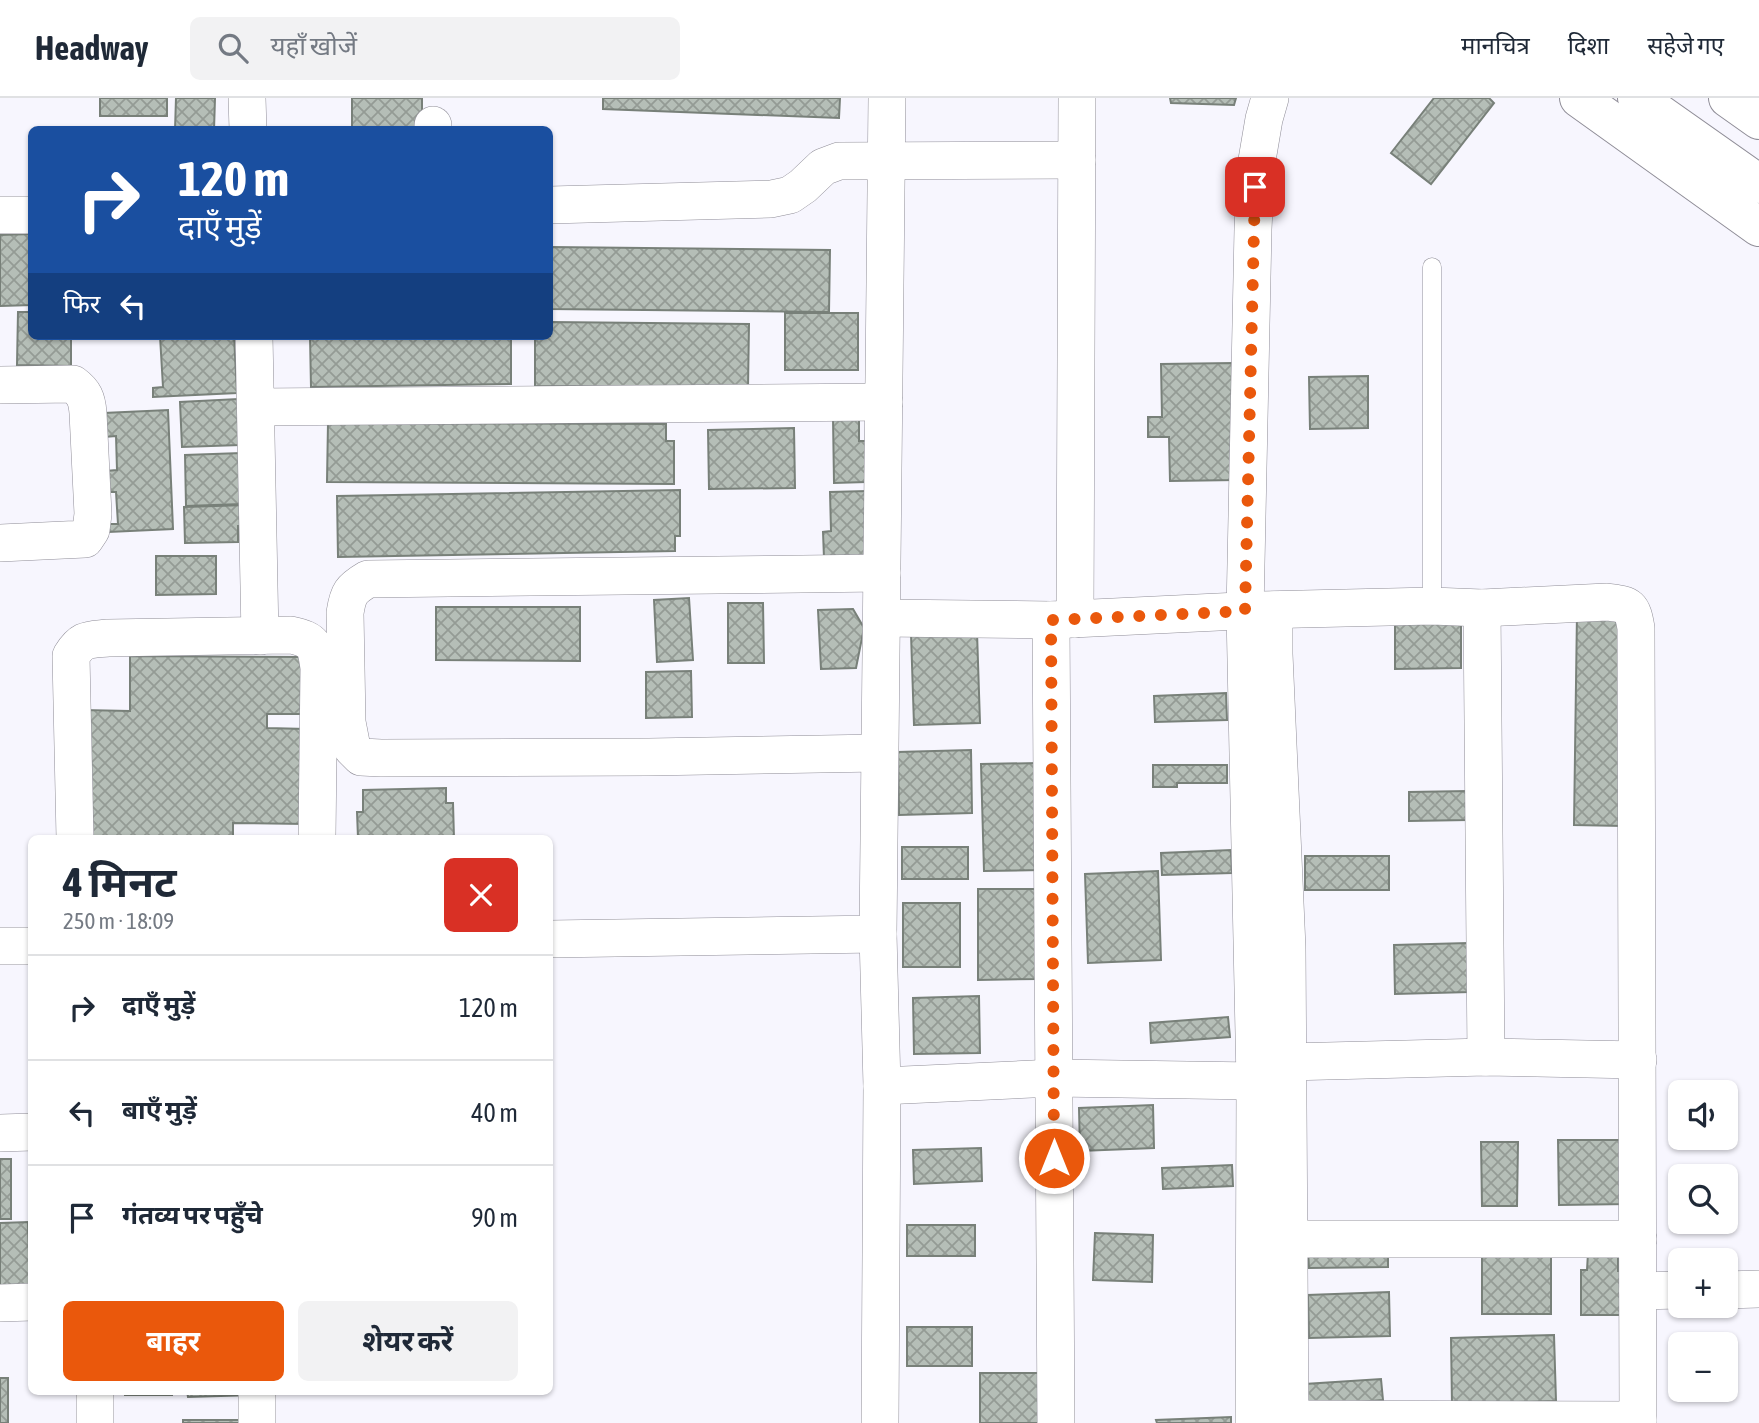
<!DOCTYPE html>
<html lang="hi">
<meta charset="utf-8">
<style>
:root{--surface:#fff;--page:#f2f2f3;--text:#1f2937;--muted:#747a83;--line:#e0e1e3;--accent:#ea580c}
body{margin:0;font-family:"Asap Condensed","Noto Sans Devanagari",sans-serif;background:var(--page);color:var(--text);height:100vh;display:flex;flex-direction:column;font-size:26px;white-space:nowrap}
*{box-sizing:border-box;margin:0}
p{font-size:23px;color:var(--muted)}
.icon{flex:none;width:38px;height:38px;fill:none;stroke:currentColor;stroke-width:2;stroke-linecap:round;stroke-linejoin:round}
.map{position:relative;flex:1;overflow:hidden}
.details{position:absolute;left:28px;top:737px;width:525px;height:560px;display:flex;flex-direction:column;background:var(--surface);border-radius:10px;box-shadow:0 2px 5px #0004}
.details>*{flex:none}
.guide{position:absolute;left:28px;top:28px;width:525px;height:214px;border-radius:10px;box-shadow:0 2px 5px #0004;background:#1a4fa0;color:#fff;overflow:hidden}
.buttons{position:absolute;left:1668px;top:982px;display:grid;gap:14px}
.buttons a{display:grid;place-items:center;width:70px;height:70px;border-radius:10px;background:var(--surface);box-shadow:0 2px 5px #0004;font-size:35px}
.pin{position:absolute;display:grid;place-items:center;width:60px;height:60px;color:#fff;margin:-30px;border-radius:14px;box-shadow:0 4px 10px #0006}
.me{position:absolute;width:77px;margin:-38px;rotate:0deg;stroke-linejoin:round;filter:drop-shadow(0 0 5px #0008)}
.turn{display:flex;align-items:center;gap:24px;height:147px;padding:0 35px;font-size:32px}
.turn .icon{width:91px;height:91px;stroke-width:2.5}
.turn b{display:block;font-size:49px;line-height:60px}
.then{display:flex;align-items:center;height:66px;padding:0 35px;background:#0003;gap:14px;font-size:26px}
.round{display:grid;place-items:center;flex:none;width:74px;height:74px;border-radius:10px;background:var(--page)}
.headline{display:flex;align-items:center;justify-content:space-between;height:119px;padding:0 35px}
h1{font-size:42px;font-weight:700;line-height:52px}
.primary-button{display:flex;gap:14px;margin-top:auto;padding:14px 35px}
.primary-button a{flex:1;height:80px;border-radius:10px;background:var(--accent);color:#fff;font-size:28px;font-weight:700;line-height:80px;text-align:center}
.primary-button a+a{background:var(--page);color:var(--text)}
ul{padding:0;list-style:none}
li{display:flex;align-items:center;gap:21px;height:105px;padding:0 35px;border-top:2px solid var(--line)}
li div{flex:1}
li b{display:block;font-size:26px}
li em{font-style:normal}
header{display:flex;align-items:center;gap:42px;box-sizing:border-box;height:98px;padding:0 35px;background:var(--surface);border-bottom:2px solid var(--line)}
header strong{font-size:33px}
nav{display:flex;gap:38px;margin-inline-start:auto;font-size:24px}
.search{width:490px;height:63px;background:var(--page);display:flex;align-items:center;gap:18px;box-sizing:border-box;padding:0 24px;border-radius:10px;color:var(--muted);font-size:26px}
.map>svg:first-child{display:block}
</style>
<header>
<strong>Headway</strong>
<div class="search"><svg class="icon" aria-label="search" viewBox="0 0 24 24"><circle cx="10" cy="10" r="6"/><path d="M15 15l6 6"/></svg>यहाँ खोजें</div>
<nav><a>मानचित्र</a><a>दिशा</a><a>सहेजे गए</a></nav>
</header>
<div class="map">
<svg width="1759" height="1325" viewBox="0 0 1759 1325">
<defs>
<pattern id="building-cross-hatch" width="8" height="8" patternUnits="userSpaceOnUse" patternTransform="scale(1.75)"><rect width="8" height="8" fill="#b5beb7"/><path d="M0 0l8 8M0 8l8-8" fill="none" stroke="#949b95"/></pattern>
</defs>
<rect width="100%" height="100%" fill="#f7f6fe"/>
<g fill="url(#building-cross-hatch)" stroke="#788079" stroke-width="2">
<rect x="100" y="0" width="67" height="18"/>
<polygon points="176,0 215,0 214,32 175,32"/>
<rect x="352" y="0" width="70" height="32"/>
<polygon points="603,0 840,0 839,20 603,11"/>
<polygon points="1170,0 1236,0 1234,7 1171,5"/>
<polygon points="1434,0 1489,0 1494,5 1431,86 1391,55"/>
<polygon points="32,136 32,207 0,208 0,137"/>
<polygon points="550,149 830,152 829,214 550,211"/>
<polygon points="18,214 32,214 32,238 71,238 71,268 17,267"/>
<rect x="785" y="215" width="73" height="57"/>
<polygon points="550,224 749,226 748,290 535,288 535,238 550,238"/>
<polygon points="160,238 234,238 237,295 153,299 153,290 163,289"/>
<polygon points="310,238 511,238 511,286 311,289"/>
<polygon points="1233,265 1236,382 1170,383 1169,339 1148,339 1148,319 1162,319 1161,266"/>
<polygon points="1368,278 1368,330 1310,331 1309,279"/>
<polygon points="238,301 240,347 182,349 180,304"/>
<polygon points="168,312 173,431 109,434 109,426 118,426 116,394 108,394 106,373 117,372 116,338 105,339 104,315"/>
<polygon points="833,320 859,320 859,343 866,343 866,384 834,385"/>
<polygon points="328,325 666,326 666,343 674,343 674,386 327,384"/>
<polygon points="794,330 795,390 709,391 708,332"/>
<polygon points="241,355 242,406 186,408 185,357"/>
<polygon points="680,392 680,438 675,438 675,453 338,459 337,398"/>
<polygon points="867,393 869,458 824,460 823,434 831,433 830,394"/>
<polygon points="247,407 248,428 238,428 238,444 185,445 184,409"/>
<polygon points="156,458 216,458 216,496 156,497"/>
<polygon points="689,500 693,562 657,564 654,502"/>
<polygon points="728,505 763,505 764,565 728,565"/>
<polygon points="436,509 580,509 580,563 436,562"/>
<polygon points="853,511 864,530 856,570 821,571 818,512"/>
<polygon points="1577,515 1627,516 1623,728 1574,727"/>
<polygon points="1395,526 1461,526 1461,570 1395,571"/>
<polygon points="977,534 980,625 914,627 911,536"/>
<polygon points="130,558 306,559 306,616 267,616 267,630 306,631 305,726 233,725 233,740 83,740 83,612 130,613"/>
<polygon points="691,573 692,619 646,620 646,574"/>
<polygon points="1226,595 1227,622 1155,624 1154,598"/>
<polygon points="971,652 972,715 899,717 898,654"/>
<polygon points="1038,665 1041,772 984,773 981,666"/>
<polygon points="1153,667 1227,667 1227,685 1177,685 1177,689 1153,689"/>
<polygon points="446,690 446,705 453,705 454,740 358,740 357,714 363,714 363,692"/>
<polygon points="1468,693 1468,722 1409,723 1409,694"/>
<rect x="902" y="749" width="66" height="32"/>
<polygon points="1231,752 1232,775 1162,777 1161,755"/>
<rect x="1305" y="758" width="84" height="34"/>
<polygon points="1158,773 1161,862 1088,865 1085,776"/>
<polygon points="978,791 1038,791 1038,881 978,882"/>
<rect x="903" y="805" width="57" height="64"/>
<polygon points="1468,845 1470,894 1395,896 1394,847"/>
<polygon points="979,898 980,955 914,956 913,900"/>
<polygon points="1228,919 1230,939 1151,945 1150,925"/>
<polygon points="1153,1007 1154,1050 1080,1053 1079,1010"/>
<polygon points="1558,1042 1628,1042 1629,1106 1559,1107"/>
<polygon points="1481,1044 1518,1044 1517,1108 1482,1108"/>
<polygon points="981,1050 982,1083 914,1086 913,1052"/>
<rect x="0" y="1061" width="11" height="60"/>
<polygon points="1232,1067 1233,1088 1163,1091 1162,1070"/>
<polygon points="28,1124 30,1187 0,1187 0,1125"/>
<rect x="907" y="1127" width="68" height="31"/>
<polygon points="1095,1135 1153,1137 1152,1184 1093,1182"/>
<polygon points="1388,1151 1388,1169 1309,1170 1308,1153"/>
<rect x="1482" y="1155" width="69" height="61"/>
<polygon points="1588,1155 1618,1155 1618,1173 1620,1173 1626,1217 1581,1217 1581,1172 1587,1172"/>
<polygon points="1389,1194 1390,1238 1309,1240 1308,1197"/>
<rect x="907" y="1229" width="65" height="39"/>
<polygon points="1554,1237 1556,1303 1452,1306 1451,1240"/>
<rect x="980" y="1275" width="58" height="50"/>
<rect x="0" y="1280" width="8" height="45"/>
<polygon points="1381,1281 1383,1302 1307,1308 1305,1286"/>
<rect x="125" y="1293" width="47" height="4"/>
<polygon points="187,1293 253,1293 253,1297 188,1299"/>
<polygon points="1231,1319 1231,1325 1157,1325 1156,1322"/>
<rect x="183" y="1322" width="61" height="3"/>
</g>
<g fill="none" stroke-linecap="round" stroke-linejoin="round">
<defs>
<polyline id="service" points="1432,508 1432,169"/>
<g id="minor">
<polyline points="247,0 248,32"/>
<polyline points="433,27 433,32"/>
<polyline points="550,107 771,101 790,97 803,88 823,69 839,63 1077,62"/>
<polyline points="0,117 32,117"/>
<polyline points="254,238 260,538"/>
<path d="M 0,287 L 73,286 C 84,294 87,301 88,315 L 93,416 L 91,432 L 85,441 L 0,445"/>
<polyline points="256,309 884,304"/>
<polyline points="1482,510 1486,959"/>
<polyline points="1274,512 1274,556 1287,850 1290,1325"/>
<path d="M 882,520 L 1051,522 L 1260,512 L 1432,508 L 1482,510 L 1607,504 C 1629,507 1632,506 1636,530 L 1638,1325"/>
<polyline points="1075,521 1077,0"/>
<polyline points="1051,522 1056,1325"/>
<path d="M 879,655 L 649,659 L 381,660 L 361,659 L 352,650 L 347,624 L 345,515 C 348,495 351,491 368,481 L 882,475"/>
<path d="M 75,740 L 71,558 C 82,540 88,542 108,540 L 291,537 C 315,542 316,548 319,570 L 317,740"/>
<polyline points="878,836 882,988"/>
<polyline points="550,841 878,836 887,0"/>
<polyline points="0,848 32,848"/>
<polyline points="1287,964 1486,959 1638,962"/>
<polyline points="0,1035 32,1034"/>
<polyline points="1265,1141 1638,1141"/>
<polyline points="1726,1192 1759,1191"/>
<polyline points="1638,1193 1680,1192"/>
<polyline points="0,1205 32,1204"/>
<polyline points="95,1293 95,1325"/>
<polyline points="257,1293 257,1325"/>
<polyline points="1264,1321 1638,1322"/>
<polyline points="880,1325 882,988 1054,980 1255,983 1280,982"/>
<polyline points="1254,1325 1255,983 1245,514 1253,131 1256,68 1264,21 1270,0"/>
</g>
<polyline id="tertiary" points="1579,0 1759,129"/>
<g id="trunk">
<polyline points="1637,0 1759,86"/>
<polyline points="1728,0 1759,22"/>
</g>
</defs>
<use href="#service" stroke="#908e98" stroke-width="19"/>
<use href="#minor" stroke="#908e98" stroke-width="38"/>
<use href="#tertiary" stroke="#908e98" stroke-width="40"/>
<use href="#trunk" stroke="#908e98" stroke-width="40"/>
<use href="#service" stroke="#fff" stroke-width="18"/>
<use href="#minor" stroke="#fff" stroke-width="37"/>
<use href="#tertiary" stroke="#fff" stroke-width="38"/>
<use href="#trunk" stroke="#fff" stroke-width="38"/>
</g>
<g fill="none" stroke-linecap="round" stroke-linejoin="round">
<polyline stroke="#ea580c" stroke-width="12" stroke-dasharray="0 21.6" points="1054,1060 1051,522 1245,513 1255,89"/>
</g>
</svg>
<div class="buttons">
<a><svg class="icon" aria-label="sound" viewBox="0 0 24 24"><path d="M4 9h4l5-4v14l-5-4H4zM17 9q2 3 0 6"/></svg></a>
<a><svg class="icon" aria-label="search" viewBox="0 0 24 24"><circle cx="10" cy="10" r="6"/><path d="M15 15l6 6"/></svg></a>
<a>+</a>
<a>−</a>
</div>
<div class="pin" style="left:1255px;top:89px;background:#d93025"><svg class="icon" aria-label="arrive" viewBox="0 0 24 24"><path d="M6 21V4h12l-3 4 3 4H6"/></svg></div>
<svg class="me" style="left:1054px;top:1060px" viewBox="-20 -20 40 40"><circle r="17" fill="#ea580c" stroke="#fff" stroke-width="3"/><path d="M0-11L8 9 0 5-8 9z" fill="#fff"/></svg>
<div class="guide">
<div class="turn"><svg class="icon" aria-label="right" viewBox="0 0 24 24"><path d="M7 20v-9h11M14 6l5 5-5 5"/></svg><div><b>120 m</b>दाएँ मुड़ें</div></div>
<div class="then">फिर<svg class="icon" aria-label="left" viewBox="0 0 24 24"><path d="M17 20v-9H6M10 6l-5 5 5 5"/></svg></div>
</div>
<section class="details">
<div class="headline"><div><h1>4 मिनट</h1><p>250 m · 18:09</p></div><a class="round" style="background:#d93025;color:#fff"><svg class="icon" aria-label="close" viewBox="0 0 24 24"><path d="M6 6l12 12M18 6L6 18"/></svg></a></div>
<ul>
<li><svg class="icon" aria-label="right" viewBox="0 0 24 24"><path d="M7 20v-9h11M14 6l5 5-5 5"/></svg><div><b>दाएँ मुड़ें</b></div><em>120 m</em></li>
<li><svg class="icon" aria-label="left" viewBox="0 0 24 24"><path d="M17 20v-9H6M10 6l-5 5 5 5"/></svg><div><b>बाएँ मुड़ें</b></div><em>40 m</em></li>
<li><svg class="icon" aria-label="arrive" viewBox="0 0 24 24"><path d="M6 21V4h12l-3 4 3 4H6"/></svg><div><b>गंतव्य पर पहुँचे</b></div><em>90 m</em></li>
</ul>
<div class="primary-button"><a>बाहर</a><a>शेयर करें</a></div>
</section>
</div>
